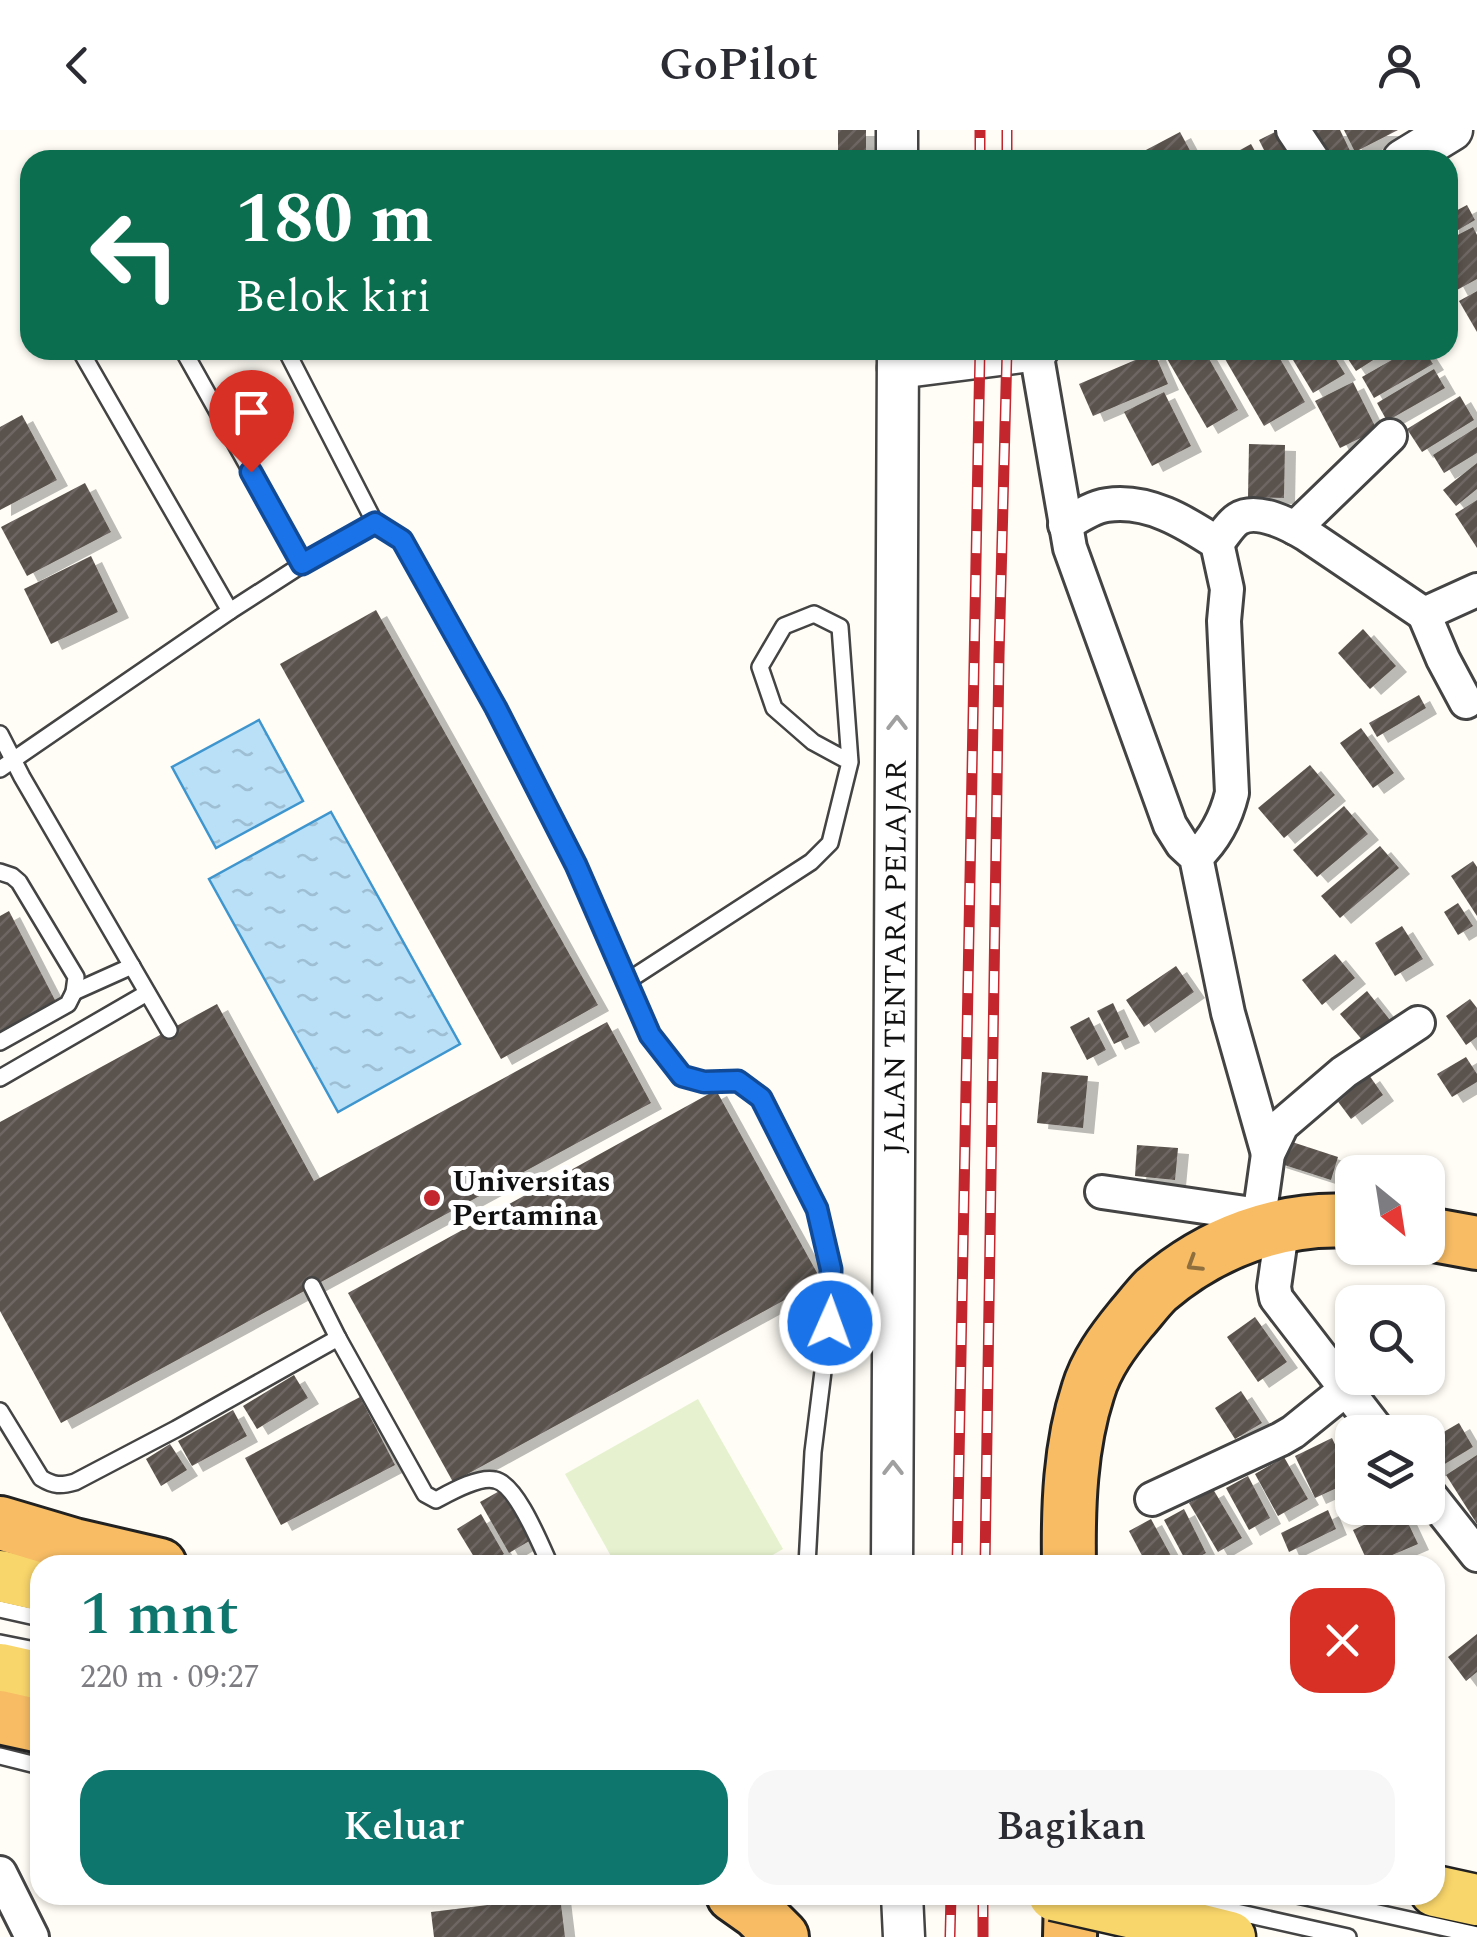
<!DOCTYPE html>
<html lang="id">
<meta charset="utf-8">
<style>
:root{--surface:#fff;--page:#f7f7f7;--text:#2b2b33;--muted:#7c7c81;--accent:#0f766e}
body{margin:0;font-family:Spectral,serif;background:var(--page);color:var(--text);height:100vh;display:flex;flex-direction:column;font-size:38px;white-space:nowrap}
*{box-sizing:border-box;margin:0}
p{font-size:32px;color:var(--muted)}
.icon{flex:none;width:55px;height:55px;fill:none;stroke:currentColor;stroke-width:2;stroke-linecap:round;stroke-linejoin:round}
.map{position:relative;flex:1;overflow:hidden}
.drawer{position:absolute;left:30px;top:1425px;width:1415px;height:350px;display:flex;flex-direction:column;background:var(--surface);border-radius:30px;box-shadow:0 2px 8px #0004}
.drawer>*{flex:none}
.hud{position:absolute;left:20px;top:20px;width:1438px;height:210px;border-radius:30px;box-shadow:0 2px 8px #0004;background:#0b6e4f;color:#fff;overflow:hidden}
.needle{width:65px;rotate:150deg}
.controls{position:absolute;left:1335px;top:1025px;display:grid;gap:20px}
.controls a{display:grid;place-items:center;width:110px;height:110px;border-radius:20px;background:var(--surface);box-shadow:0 2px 8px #0004;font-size:50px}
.pin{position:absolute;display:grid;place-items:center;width:85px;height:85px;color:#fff;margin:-102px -42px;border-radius:50% 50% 50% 0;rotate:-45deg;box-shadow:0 0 10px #0007}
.pin .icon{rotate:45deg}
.me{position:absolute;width:110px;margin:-55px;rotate:2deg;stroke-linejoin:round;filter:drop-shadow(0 0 8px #0008)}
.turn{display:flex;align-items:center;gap:35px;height:210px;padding:0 50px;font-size:45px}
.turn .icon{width:130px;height:130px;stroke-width:2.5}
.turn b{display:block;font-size:70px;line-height:85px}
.round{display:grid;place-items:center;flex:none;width:105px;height:105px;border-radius:30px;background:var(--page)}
.headline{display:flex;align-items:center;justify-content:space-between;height:170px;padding:0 50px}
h1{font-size:60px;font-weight:600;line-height:75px;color:var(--accent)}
.action{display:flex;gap:20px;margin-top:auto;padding:20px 50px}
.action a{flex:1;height:115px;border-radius:30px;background:var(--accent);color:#fff;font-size:40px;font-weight:600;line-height:115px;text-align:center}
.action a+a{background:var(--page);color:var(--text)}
header{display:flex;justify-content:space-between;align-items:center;height:130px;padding:0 50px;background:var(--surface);font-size:45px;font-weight:600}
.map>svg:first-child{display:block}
</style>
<header><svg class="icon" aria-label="back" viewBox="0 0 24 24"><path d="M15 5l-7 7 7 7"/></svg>GoPilot<svg class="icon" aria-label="person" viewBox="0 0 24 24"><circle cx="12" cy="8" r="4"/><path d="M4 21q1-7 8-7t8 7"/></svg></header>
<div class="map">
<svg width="1477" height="1807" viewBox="0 0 1477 1807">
<defs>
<pattern id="water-ripples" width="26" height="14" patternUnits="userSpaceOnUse" patternTransform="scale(2.5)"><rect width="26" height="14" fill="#b9e0f7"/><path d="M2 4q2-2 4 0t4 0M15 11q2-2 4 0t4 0" fill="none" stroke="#9ebfd3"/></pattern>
<pattern id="building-hatch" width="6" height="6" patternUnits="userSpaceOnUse" patternTransform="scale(2.5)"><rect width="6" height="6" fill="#5a524d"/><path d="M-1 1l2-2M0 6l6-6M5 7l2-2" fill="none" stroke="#6d6662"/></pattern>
<filter id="shadow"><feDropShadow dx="11" dy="6" stdDeviation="0" flood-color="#0004"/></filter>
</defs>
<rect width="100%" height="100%" fill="#fffdf5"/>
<polygon fill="#e6f2cf" points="698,1269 783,1419 755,1435 616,1435 565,1344"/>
<g fill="url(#water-ripples)" stroke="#3f96cf" stroke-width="2.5">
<polygon points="259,590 303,671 216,718 172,637"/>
<polygon points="331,682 460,914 338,982 209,749"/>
</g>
<g fill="url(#building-hatch)" filter="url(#shadow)">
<rect x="838" y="0" width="28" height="30"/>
<polygon points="1279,0 1301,30 1269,30 1259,10"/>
<polygon points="1303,0 1340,0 1354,29 1319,30"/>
<polygon points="1344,0 1398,0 1355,22"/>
<polygon points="1180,2 1194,28 1190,30 1127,30"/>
<polygon points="1251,14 1260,30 1222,30"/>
<polygon points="1467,75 1475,90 1448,106 1448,85"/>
<polygon points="1473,97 1477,105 1477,149 1457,160 1448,143 1448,110"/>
<polygon points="1477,161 1477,202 1459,171"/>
<polygon points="1162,220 1204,220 1238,280 1207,298"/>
<polygon points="1240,220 1275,220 1305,272 1264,296 1225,229"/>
<polygon points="1287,220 1330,220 1345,244 1313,263"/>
<polygon points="1342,220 1389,220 1356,241"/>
<polygon points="1409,220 1424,220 1433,234 1374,268 1362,247"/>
<polygon points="1154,222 1168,254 1093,286 1079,254"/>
<polygon points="1434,239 1445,258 1387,291 1377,273"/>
<polygon points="1353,252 1377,300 1340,318 1315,271"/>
<polygon points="1164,262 1191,316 1152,336 1124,282"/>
<polygon points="1460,266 1474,290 1422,322 1407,299"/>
<polygon points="22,285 57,350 0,380 0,297"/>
<polygon points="1477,297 1477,323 1444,343 1433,325"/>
<polygon points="1249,314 1285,315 1284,368 1248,367"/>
<polygon points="1477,333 1477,359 1456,376 1443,360"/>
<polygon points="85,353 111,402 27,446 1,397"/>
<polygon points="1477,370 1477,418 1455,384"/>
<polygon points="91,426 118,482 51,514 24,459"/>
<polygon points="376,480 598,875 501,929 280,534"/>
<polygon points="1363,499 1396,536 1370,559 1338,523"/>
<polygon points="1419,565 1426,578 1377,607 1369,593"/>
<polygon points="1361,598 1394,643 1373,658 1340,613"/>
<polygon points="1310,635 1335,665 1284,708 1258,678"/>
<polygon points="1344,676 1368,704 1317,747 1293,720"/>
<polygon points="1380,716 1399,738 1340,788 1321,766"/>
<polygon points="1473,731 1477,737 1477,786 1451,746"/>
<polygon points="1458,773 1473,796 1458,805 1444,782"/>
<polygon points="9,781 57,874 0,903 0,786"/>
<polygon points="1402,796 1423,829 1395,846 1375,813"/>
<polygon points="1335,824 1355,848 1322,875 1302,850"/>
<polygon points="1176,836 1194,862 1144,897 1126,870"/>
<polygon points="1367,861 1390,890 1364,912 1340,884"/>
<polygon points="1470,869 1477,878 1477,907 1466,915 1446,886"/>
<polygon points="1113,873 1129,907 1114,914 1097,881"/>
<polygon points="217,874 314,1051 607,892 651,973 61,1293 0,1181 0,992"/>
<polygon points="1089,887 1106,920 1087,930 1070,897"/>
<polygon points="1466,927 1477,944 1477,952 1452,967 1437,944"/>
<polygon points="1042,942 1088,946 1083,998 1037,993"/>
<polygon points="1369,945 1383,965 1351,989 1336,969"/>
<polygon points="716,960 821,1150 453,1352 348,1163"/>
<polygon points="1283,1009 1338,1027 1331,1050 1275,1032"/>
<polygon points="1137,1015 1178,1018 1175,1050 1135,1046"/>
<polygon points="1255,1187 1287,1232 1258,1252 1227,1207"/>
<polygon points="294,1245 308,1268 257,1299 243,1276"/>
<polygon points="1241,1261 1262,1293 1235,1309 1215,1278"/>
<polygon points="360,1267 395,1335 281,1395 245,1328"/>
<polygon points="233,1280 247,1306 192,1336 178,1311"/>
<polygon points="1459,1293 1473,1317 1428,1344 1428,1311"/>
<polygon points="1332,1308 1352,1351 1315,1368 1295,1326"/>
<polygon points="170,1314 187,1340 161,1356 146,1329"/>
<polygon points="1477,1325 1477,1394 1446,1345"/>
<polygon points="1284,1327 1308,1369 1278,1386 1255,1344"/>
<polygon points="1248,1346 1270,1388 1249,1400 1226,1358"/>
<polygon points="503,1359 531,1410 509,1423 480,1372"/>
<polygon points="1213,1359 1242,1408 1218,1422 1189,1373"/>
<polygon points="1401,1378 1418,1414 1369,1435 1353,1400"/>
<polygon points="1184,1379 1206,1423 1187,1433 1164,1390"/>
<polygon points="1328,1380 1336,1399 1289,1422 1281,1403"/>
<polygon points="481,1384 504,1424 486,1435 479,1435 457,1399"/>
<polygon points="1151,1389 1176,1435 1147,1435 1129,1401"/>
<polygon points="1477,1504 1477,1542 1466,1551 1448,1527"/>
<polygon points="560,1766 565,1807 434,1807 431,1782"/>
</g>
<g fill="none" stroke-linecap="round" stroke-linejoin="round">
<defs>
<g id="service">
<polyline points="80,220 230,481"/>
<polyline points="183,220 303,434"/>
<polyline points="286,220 375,393"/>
<polyline points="0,604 22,647 169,900"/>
<polyline points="0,639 230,481 303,434 375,393 402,410 496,578 576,735 650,905 682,946 704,952 738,951 761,967 817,1079 831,1139 829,1193 813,1322 807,1435"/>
<polyline points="0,742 12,746 19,752 76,847 74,862 68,874 0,912"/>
<polyline points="626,852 811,732 830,713 850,632 840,497 814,484 784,496 760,537 774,578 813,612 850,632"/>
<polyline points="74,862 132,836"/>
<polyline points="0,948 147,863"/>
<path d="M 312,1156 L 338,1208 L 425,1364 L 436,1370 C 451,1362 479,1346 495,1350 C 517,1354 541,1416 550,1435"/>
<path d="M 0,1281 L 41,1348 C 54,1356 61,1356 75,1352 L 176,1299 L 338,1208"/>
<polyline points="0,1479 40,1488"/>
<polyline points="0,1513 40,1521"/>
<polyline points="0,1626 40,1636"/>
<polyline points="1297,1765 1477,1805"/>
<polyline points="1200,1774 1348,1807"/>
</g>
<g id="minor">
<polyline points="1293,0 1313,30"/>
<polyline points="1036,221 1070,418 1170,695 1182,714 1196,727 1228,883 1268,1024"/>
<path d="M 1065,395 C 1078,387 1092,377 1107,375 C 1148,369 1185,392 1217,413 L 1227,459 L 1224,491 L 1232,663 C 1226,688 1215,709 1196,727"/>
<polyline points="1295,398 1390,306"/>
<path d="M 1217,413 C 1224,405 1230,394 1238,389 C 1257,377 1291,395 1307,405 L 1424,484 L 1477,460"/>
<polyline points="1424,484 1443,529 1466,572"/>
<polyline points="1102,1062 1259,1085"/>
<polyline points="1283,1094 1274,1157 1276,1168 1379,1302"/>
<polyline points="1257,1102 1268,1024 1282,995 1344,942 1418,893"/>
<polyline points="1428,1363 1477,1425"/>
<polyline points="1152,1369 1281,1309 1293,1302 1345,1260"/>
<polyline points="0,1743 32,1807"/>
</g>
<g id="tertiary">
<polyline points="897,0 897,30"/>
<polyline points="1403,30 1452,0"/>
<polyline points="898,238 1038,220"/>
<path id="s1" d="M 892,1435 L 898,220"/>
<polyline points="902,1765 904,1807"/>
</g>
<g id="primary">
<polyline points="0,1446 40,1455"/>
<polyline points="0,1539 40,1548"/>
<polyline points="1435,1761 1477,1770"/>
<polyline points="1142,1785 1230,1807"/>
</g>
<g id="trunk">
<polyline points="1428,1104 1477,1113"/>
<polyline points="0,1393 74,1415 160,1435"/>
<path d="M 1069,1435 C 1068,1377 1070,1316 1088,1261 C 1096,1234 1113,1211 1131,1189 C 1139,1180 1147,1169 1156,1160 C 1210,1113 1281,1086 1352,1091"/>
<polyline points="0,1587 40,1596"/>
<polyline points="733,1765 757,1782 782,1807"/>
<polyline points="1070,1807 1071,1765"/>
</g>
</defs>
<use href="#service" stroke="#444" stroke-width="20"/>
<use href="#minor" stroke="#444" stroke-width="38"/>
<use href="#tertiary" stroke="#444" stroke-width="45"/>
<use href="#primary" stroke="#222" stroke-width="55"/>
<use href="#trunk" stroke="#222" stroke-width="58"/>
<use href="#service" stroke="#fff" stroke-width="15"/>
<use href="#minor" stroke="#fff" stroke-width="32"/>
<use href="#tertiary" stroke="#fff" stroke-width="40"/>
<use href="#primary" stroke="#f9d66b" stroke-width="50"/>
<use href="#trunk" stroke="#f7bc64" stroke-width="52"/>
<defs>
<g id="rail">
<polyline points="1007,0 1007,30"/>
<polyline points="980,30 980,0"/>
<polyline points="957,1435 980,220"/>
<polyline points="985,1435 999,526 1007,220"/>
<polyline points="983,1765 983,1807"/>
<polyline points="950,1807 951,1765"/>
</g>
</defs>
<use href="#rail" stroke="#c4262e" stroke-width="11"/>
<use href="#rail" stroke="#fff" stroke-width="8" stroke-dasharray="22" stroke-linecap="butt"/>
<defs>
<polyline id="primary-bridge" points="1054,1765 1142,1785"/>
</defs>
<use href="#primary-bridge" stroke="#222" stroke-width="55" stroke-linecap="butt"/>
<use href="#primary-bridge" stroke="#f9d66b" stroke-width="50"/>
</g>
<defs><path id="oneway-chevron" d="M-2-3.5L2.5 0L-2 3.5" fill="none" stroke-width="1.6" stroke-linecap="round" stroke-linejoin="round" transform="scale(2.5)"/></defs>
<g stroke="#a0a0a0">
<use href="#oneway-chevron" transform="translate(897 593) rotate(-90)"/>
<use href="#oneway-chevron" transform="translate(893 1338) rotate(-90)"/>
</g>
<use stroke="#906f3f" href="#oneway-chevron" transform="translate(1194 1134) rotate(148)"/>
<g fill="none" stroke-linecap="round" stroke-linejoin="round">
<defs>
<polyline id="route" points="251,342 302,434 375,393 402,410 496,578 576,735 650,905 682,946 704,952 738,951 761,968 817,1079 831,1139 830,1193"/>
</defs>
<use href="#route" stroke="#114b97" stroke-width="25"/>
<use href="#route" stroke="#1a73e8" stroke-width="18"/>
</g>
<circle fill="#c4262e" stroke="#fff" stroke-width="4" cx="432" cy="1068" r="10"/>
<g text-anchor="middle" stroke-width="10" stroke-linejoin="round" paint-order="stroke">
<g font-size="30" fill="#111" stroke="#fff">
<text dy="10" stroke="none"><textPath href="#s1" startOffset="608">JALAN TENTARA PELAJAR</textPath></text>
</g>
<g font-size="30" font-weight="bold" fill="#111" stroke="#fff" text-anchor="start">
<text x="452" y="1061">Universitas<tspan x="452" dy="34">Pertamina</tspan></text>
</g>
</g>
</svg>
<div class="controls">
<a><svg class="needle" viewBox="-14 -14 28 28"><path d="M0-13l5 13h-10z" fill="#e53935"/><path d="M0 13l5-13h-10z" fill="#7c7c81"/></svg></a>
<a><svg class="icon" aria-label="search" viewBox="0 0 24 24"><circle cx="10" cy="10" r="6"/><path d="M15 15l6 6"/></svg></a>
<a><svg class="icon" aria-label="layers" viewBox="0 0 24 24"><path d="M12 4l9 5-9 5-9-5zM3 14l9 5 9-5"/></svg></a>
</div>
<div class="pin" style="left:251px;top:342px;background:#d93025"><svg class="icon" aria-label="arrive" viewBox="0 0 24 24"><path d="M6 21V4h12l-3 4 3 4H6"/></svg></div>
<svg class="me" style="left:830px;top:1193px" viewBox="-20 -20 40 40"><circle r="17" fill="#1a73e8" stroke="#fff" stroke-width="3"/><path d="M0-11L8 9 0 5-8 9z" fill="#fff"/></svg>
<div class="hud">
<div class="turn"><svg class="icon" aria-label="left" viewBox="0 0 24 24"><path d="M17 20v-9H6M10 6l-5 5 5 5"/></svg><div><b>180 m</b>Belok kiri</div></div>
</div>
<section class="drawer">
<div class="headline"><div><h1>1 mnt</h1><p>220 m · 09:27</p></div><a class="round" style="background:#d93025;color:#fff"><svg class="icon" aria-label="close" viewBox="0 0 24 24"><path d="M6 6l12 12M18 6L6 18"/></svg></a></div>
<div class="action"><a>Keluar</a><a>Bagikan</a></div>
</section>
</div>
